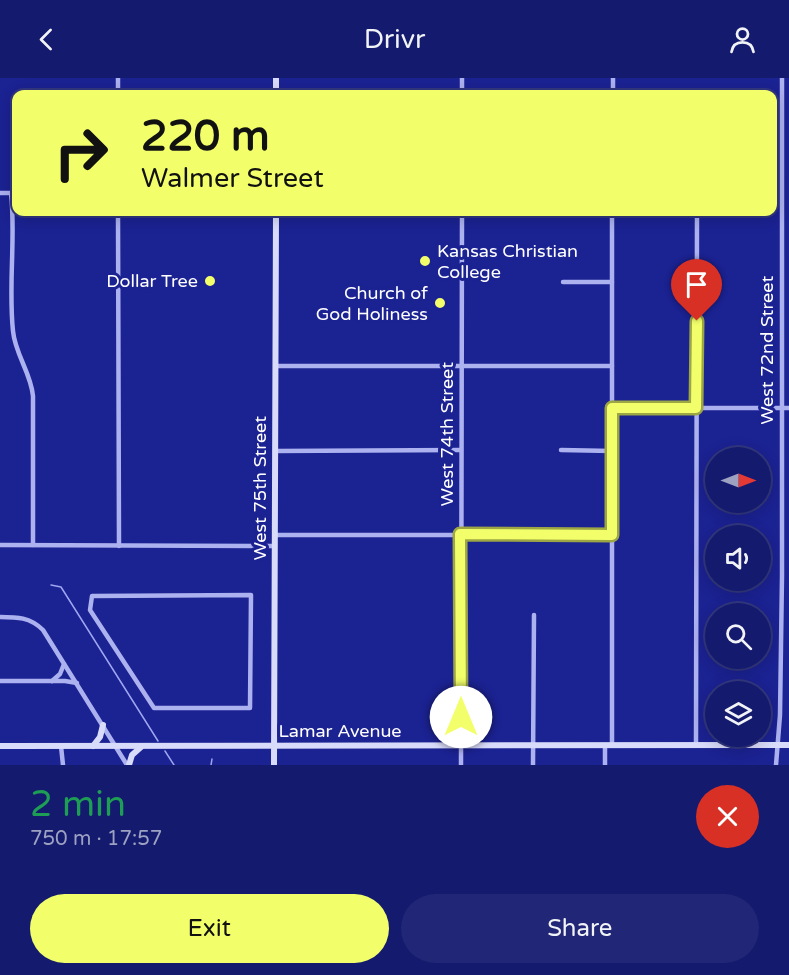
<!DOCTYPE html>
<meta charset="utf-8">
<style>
:root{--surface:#141a6e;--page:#212776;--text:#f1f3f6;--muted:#9da1c2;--line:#333881;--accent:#f2ff6a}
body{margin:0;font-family:"Varela Round",sans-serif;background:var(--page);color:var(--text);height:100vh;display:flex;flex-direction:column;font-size:22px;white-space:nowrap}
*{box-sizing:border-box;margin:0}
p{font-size:20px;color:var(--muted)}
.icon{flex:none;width:33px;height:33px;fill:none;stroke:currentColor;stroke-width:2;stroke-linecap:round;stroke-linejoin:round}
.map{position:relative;height:687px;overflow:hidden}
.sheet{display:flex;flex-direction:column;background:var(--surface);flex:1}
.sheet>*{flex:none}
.guide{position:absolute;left:12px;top:12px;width:765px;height:126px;border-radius:12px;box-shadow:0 3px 15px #0003,0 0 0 2px var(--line);background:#f2ff6a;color:#111;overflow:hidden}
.needle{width:39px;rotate:90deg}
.controls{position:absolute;left:705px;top:369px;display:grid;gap:12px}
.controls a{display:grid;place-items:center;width:66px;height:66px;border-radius:50%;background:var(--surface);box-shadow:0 3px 15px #0003,0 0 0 2px var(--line);font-size:30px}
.pin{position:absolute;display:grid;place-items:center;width:51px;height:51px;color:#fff;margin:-62px -26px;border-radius:50% 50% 50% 0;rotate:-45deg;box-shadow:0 0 6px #0007}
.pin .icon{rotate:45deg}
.me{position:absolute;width:66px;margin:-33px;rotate:0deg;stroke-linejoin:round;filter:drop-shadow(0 0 4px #0008)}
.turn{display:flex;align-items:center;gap:21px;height:126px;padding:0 30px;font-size:27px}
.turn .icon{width:78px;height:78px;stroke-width:2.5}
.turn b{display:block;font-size:42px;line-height:51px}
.round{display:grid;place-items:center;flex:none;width:63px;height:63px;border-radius:32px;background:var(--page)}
.summary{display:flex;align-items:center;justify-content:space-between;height:102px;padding:0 30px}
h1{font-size:36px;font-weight:600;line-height:45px;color:#1e9e55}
.action{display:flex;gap:12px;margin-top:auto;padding:12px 30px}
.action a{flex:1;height:69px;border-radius:36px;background:var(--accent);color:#111;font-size:24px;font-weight:600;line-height:69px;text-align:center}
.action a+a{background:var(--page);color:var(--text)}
header{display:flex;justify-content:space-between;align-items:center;height:78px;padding:0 30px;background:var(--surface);font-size:27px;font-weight:600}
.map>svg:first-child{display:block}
</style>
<header><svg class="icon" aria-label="back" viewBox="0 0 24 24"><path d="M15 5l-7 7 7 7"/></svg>Drivr<svg class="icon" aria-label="person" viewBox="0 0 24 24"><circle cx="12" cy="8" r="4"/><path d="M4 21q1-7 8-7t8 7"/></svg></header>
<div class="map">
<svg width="789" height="687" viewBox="0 0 789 687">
<rect width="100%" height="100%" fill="#1b2292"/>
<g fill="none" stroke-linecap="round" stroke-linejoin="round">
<g stroke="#9fa6f1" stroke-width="1.5">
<polyline points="51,507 61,509 158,663"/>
<polyline points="165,673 174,687"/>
<polyline points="211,687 212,681"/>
</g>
<g stroke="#acb1ef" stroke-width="4.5">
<polyline points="118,0 118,16"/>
<polyline points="462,0 462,16"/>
<polyline points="613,16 613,0"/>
<polyline points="0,115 16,115"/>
<path d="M 11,115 C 16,160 8,207 13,253 C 15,276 31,295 33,318 L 33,467"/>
<polyline points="118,134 119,468"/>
<polyline points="563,204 612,204"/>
<polyline points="276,288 612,288"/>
<polyline points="612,330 789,330"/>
<polyline points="561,372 612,373"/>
<polyline points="275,373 461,372"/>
<polyline points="275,457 612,457"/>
<polyline points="0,467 275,468"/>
<polygon points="251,517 250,630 154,630 90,532 92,518"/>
<path d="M 0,539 C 17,539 30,539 43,552 L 127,687"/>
<polyline points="0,603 65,603 77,605"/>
<polyline points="52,603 60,596 64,586"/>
<polyline points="612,667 612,134"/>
<polyline points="696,667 697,134"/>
<polyline points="61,668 63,687"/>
<polyline points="461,687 462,134"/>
<polyline points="533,687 534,537"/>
<polyline points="605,687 605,667"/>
<polyline points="776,687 780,637 782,498 782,0"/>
</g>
<g stroke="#d9dbfa" stroke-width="6">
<polyline points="276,16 276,0"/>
<polyline points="0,668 789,667"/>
<polyline points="93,668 100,659 103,647"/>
<polyline points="129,687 132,677 141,669"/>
<polyline points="274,687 276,134"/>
</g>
</g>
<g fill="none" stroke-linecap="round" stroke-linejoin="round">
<defs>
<polyline id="route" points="461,639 460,456 612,457 612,330 696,330 697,243"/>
</defs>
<use href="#route" stroke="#9da645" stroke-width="15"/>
<use href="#route" stroke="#f2ff6a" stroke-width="10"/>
</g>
<g fill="#f2ff6a" stroke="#1b2292" stroke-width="2">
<circle cx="425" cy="183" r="6"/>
<circle cx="210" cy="203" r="6"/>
<circle cx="440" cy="225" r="6"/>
</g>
<g text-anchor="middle" stroke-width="6" stroke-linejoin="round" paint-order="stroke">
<g font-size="18" fill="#fff" stroke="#1b2292" text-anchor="end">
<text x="437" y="179" text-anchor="start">Kansas Christian<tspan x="437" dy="21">College</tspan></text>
<text x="198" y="209">Dollar Tree</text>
<text x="428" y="221">Church of<tspan x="428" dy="21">God Holiness</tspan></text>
</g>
<g font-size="18" fill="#fff" stroke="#1b2292">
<text transform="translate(767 272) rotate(-90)" y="6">West 72nd Street</text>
<text transform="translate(447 356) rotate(-90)" y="6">West 74th Street</text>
<text transform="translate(260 410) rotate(-90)" y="6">West 75th Street</text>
<text x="340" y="659">Lamar Avenue</text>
</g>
</g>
</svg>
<div class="controls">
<a><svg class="needle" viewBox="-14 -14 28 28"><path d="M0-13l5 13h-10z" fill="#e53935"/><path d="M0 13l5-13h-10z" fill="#9da1c2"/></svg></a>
<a><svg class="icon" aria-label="sound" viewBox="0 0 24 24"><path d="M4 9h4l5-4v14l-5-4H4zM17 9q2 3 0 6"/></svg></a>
<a><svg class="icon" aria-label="search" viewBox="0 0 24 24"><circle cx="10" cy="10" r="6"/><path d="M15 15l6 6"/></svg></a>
<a><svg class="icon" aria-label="layers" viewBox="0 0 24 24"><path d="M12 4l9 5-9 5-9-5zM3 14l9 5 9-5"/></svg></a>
</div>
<div class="pin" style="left:697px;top:243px;background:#d93025"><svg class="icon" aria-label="arrive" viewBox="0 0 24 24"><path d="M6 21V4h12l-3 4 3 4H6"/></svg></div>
<svg class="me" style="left:461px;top:639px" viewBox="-20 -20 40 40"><circle r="19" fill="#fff"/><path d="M0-13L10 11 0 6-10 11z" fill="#f2ff6a"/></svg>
<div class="guide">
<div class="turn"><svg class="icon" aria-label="right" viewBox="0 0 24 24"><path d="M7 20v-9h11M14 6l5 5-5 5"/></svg><div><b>220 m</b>Walmer Street</div></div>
</div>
</div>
<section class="sheet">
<div class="summary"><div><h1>2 min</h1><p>750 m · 17:57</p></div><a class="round" style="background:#d93025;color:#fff"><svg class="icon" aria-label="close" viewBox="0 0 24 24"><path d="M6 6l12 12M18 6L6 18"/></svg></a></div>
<div class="action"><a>Exit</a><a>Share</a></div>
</section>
